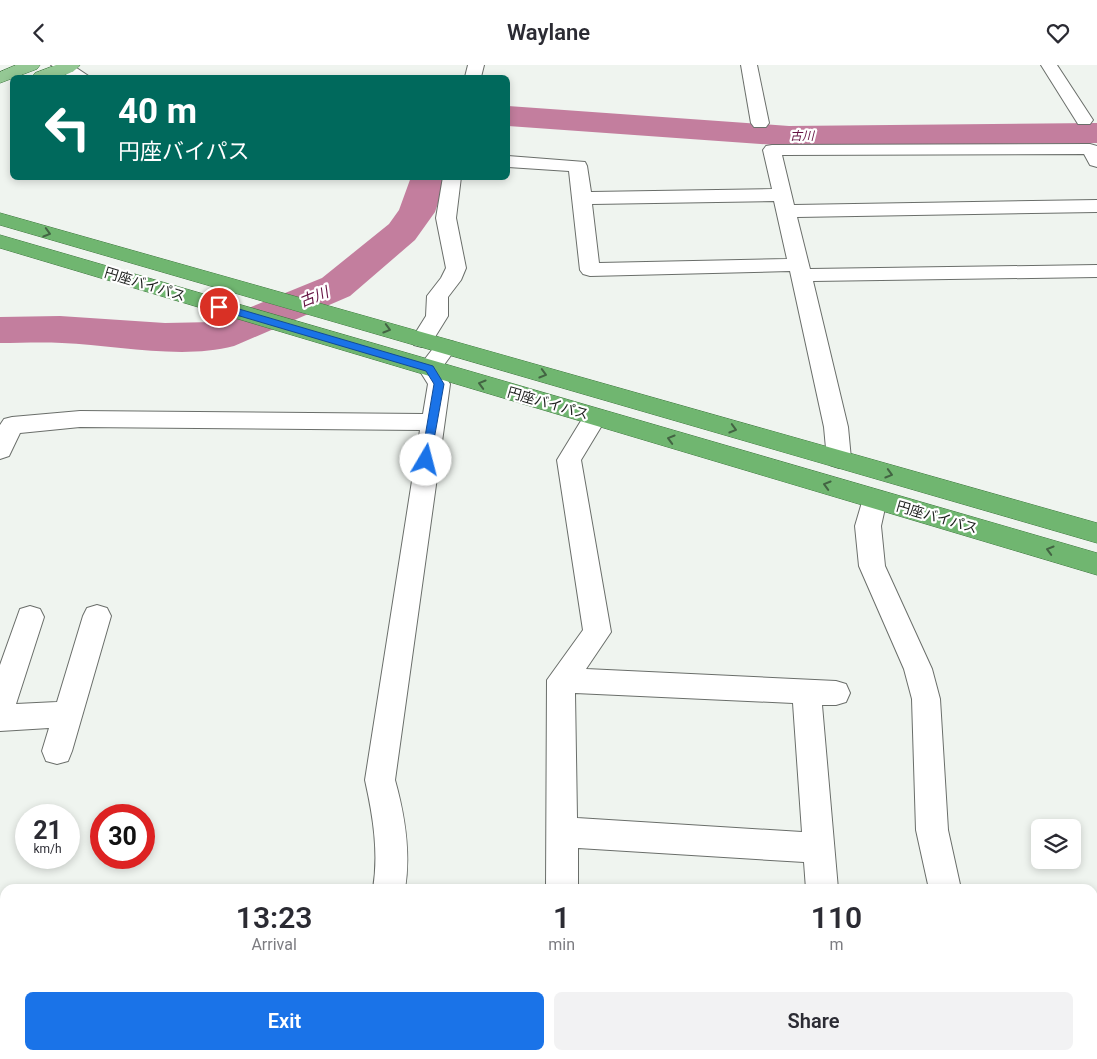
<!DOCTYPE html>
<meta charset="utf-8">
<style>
:root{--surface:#fff;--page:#f2f2f3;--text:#2b2b33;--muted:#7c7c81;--accent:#1a73e8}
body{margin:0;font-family:Roboto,"Noto Sans JP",sans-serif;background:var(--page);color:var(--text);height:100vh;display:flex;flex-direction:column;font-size:19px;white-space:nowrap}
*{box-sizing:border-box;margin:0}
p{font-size:16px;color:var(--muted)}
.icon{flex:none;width:28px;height:28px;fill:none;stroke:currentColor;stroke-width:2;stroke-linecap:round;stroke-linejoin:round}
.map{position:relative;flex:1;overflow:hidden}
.side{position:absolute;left:0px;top:819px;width:1098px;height:176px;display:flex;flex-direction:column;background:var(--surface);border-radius:15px 15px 0 0;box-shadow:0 2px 8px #0003}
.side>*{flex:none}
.guide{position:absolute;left:10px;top:10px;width:500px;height:105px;border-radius:8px;box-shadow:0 2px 8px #0003;background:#00695c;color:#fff;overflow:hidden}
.fabs{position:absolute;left:1031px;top:754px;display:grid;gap:10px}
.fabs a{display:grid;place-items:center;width:50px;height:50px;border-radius:8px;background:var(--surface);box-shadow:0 2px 8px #0003;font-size:25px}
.speed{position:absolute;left:15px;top:739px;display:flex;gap:10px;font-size:25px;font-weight:700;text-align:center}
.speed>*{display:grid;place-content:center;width:65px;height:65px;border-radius:50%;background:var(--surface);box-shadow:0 2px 8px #0003;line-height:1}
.speed small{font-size:12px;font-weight:400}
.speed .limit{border:8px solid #d22;background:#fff;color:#111}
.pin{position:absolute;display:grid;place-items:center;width:42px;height:42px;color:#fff;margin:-21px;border:2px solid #fff;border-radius:50%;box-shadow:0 1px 5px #0007}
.me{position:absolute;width:55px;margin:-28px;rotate:8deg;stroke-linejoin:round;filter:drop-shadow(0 0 4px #0008)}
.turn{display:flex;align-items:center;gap:18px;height:105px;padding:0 25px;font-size:22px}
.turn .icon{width:65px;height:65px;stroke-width:2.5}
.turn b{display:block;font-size:35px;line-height:42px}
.eta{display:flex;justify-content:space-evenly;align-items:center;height:85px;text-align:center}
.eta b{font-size:30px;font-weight:600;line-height:35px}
.button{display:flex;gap:10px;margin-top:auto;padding:10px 25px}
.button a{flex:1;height:58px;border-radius:8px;background:var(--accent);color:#fff;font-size:20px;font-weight:600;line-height:58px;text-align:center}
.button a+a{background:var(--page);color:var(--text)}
header{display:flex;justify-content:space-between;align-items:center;height:65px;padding:0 25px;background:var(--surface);font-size:22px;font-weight:600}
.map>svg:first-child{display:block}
</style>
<header><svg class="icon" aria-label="back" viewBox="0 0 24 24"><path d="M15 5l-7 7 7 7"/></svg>Waylane<svg class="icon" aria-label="heart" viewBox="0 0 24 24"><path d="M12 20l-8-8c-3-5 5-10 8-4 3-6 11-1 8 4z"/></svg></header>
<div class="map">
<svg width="1097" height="994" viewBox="0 0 1097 994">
<rect width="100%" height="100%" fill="#eff4ef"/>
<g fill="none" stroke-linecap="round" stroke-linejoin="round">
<g fill="#c37e9e" fill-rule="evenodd">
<polygon points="508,41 789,61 1097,58 1097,78 789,81 508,61"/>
<path d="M 411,112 L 447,112 L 435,147 L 415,175 L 350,231 L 234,281 C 181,295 116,280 62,278 C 41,277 20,278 0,278 L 0,252 L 60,251 L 165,258 L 214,257 L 322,213 L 389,159 L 399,145 Z"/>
</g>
<defs>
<g id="minor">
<polygon points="51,0 72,0 90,12 70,12"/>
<polygon points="468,0 484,0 481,12 465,12"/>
<polygon points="741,0 757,0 769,58 766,62 754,62 751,58"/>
<polygon points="1041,0 1057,0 1093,55 1090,59 1078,59"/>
<path d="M 1090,79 L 1097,81 L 1097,102 L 1090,100 L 1084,89 L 782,90 L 794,140 L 1097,135 L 1097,147 L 797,152 L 810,204 L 1097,200 L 1097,212 L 813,216 L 848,362 L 851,394 L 848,400 L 839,403 L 830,400 L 827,394 L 824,362 L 790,206 L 590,211 L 583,209 L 580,205 L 569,106 L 508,102 L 508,91 L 585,97 L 587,101 L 591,127 L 772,124 L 763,85 L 766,81 L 772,80 ZM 774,136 L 787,194 L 599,198 L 592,139 Z"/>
<polygon points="443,112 461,112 456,153 466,203 461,215 448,232 448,251 430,280 422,282 414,280 411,275 426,251 427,231 441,213 446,203 436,153"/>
<path d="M 446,275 L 454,277 L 457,282 L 441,304 L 450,319 L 395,715 C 405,751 411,787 405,824 L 373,824 C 379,787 373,751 365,715 L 420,365 L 80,362 L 20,368 L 9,391 L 0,394 L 0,360 L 4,354 L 12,352 L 80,346 L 423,349 L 428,319 L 418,303 L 438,277 Z"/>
<path d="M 595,344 L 603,346 L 607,352 L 581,395 L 611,567 L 586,604 L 836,616 L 846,619 L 850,628 L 846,637 L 836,640 L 822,640 L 838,824 L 806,824 L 804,797 L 578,783 L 578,824 L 546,824 L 547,615 L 583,565 L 557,395 L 587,346 ZM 575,628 L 793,638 L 802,767 L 577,753 Z"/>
<polygon points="874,425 883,427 887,434 881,461 885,501 932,604 940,634 948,765 961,824 929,824 916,765 912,634 904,604 859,501 855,461 865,427"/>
<polygon points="97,540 107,543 111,551 72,686 68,696 57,699 46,696 42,686 49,663 0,666 0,600 20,544 30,541 40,544 44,552 16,639 57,637 83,551 87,543"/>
<polygon points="1092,941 1097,942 1097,978 1092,977"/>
<polygon points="137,990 173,990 172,994 136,994"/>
<rect x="349" y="990" width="36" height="4"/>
<polygon points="967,990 1003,990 1004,994 968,994"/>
</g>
<g id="primary">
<polygon points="16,0 40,0 37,4 0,18 0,7"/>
<path d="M 56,0 L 80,0 C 71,13 46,14 32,12 L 35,8 Z"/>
</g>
<g id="trunk">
<polygon points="0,148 1097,458 1097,478 0,160"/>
<polygon points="0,170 1097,488 1097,510 0,183"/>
</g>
</defs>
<use href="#minor" stroke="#6a6e6a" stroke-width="2"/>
<use href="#primary" stroke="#3d763d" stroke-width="1"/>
<use href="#trunk" stroke="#3d763d" stroke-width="1"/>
<use href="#minor" fill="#fff" fill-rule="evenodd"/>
<use href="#primary" fill="#94c894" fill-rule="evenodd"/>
<use href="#trunk" fill="#70b670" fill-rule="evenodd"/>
</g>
<defs><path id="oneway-chevron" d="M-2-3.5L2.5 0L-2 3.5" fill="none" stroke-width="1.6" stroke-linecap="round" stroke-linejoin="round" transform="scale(1.25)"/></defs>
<g stroke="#436443">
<use href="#oneway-chevron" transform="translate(47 168) rotate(16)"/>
<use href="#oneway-chevron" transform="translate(387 264) rotate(16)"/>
<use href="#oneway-chevron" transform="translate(543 309) rotate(16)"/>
<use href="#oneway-chevron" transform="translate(482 319) rotate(-164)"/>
<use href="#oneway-chevron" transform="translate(733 364) rotate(16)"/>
<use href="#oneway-chevron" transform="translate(671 374) rotate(-164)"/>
<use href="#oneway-chevron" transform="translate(889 409) rotate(16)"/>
<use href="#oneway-chevron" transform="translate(827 420) rotate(-164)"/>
<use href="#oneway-chevron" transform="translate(1050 485) rotate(-164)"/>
</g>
<polygon fill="#1a73e8" stroke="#114b97" points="216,239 222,239 433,301 444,319 430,397 426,399 421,395 434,319 426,306 216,244"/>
<g text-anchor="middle" stroke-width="4.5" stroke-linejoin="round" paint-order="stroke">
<g font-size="12" font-style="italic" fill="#651242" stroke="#fff">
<text x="802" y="75">古川</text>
</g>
<g font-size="14" fill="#1e201e" stroke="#fff">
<text transform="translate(145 219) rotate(17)" y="5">円座バイパス</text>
<text transform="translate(548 338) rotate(16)" y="5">円座バイパス</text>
<text transform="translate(937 452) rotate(16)" y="5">円座バイパス</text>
</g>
<g font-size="15" font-style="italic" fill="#651242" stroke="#fff">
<text transform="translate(314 232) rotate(-22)" y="5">古川</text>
</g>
</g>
</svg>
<div class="fabs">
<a><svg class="icon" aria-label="layers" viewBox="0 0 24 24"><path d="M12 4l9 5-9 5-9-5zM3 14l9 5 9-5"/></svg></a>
</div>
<div class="speed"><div>21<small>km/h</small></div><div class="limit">30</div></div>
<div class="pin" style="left:219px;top:242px;background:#d93025"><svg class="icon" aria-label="arrive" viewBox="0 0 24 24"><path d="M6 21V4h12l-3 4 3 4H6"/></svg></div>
<svg class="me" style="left:426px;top:395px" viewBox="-20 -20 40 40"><circle r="19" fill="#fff"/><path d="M0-13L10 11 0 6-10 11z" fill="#1a73e8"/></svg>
<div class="guide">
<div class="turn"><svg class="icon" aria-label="left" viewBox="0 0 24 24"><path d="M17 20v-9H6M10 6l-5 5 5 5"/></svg><div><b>40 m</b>円座バイパス</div></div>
</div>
<section class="side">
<div class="eta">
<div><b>13:23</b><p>Arrival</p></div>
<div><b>1</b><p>min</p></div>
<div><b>110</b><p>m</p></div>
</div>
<div class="button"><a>Exit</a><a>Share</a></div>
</section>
</div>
